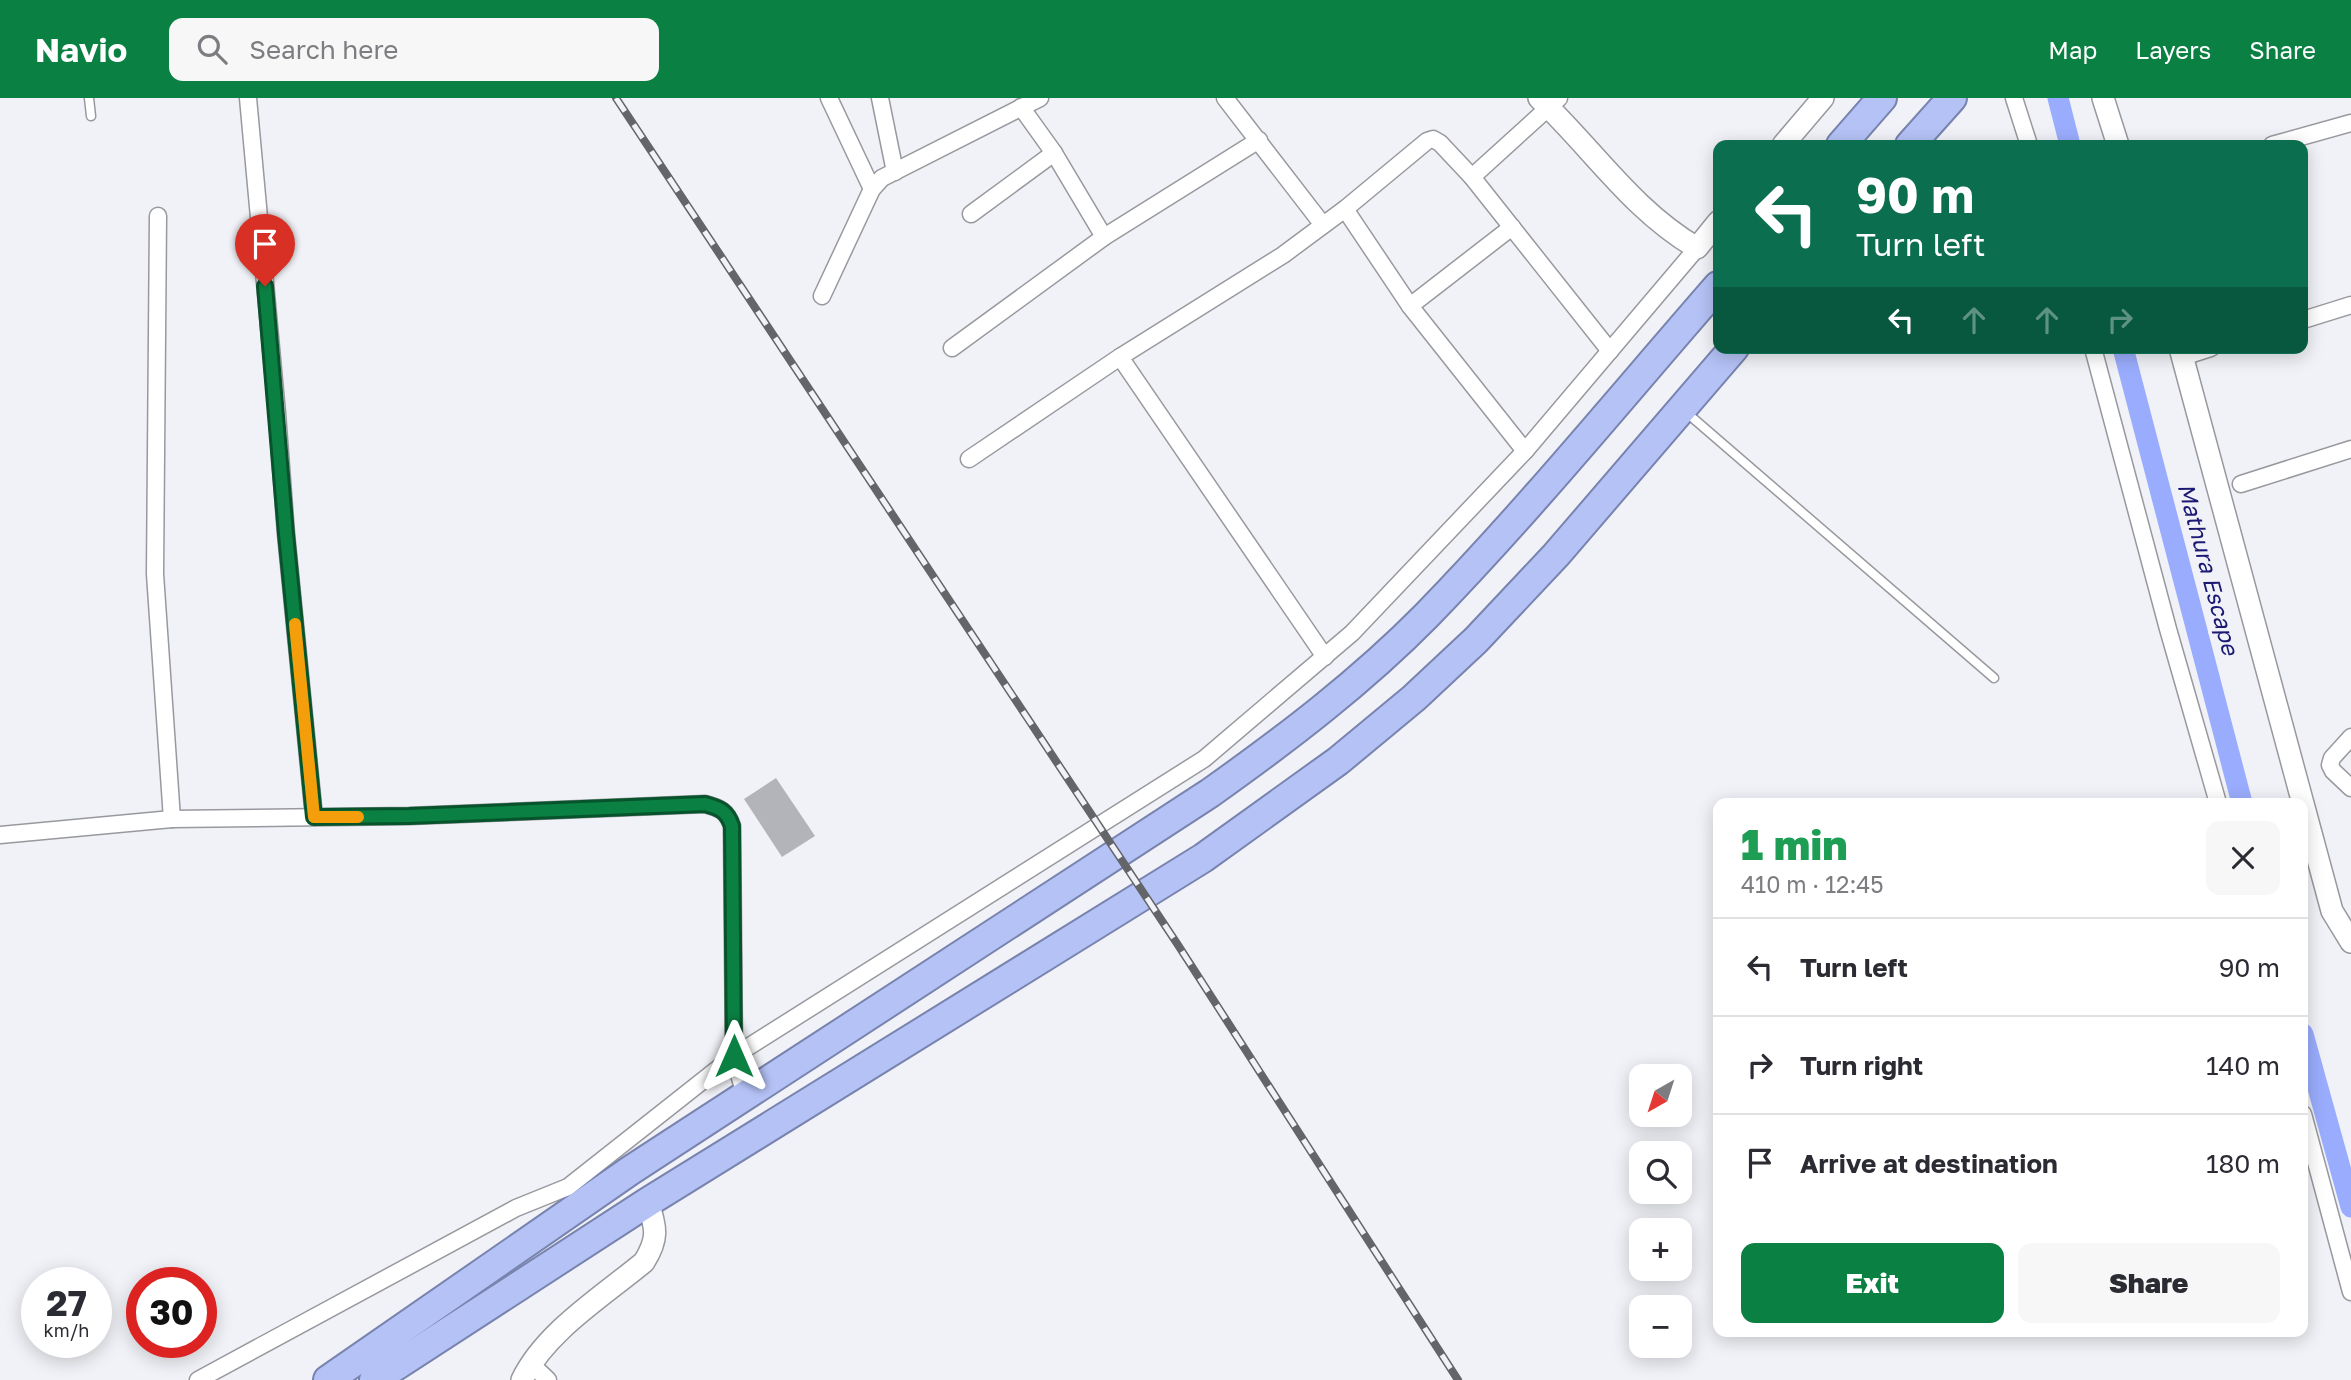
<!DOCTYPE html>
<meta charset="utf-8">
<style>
:root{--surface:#fff;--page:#f7f7f7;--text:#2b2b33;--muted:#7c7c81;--line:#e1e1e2;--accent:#0b8043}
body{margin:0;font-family:"Golos Text",sans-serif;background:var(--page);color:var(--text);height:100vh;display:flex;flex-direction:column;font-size:26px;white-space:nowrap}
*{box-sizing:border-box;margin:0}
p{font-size:23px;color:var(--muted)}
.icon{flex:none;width:38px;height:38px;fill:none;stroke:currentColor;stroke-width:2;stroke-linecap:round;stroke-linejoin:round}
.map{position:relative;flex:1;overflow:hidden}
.sheet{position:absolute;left:1713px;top:700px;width:595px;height:539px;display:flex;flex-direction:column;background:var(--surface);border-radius:14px;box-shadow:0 4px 18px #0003}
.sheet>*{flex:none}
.top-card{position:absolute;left:1713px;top:42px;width:595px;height:214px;border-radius:14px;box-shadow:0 4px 18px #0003;background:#0b6e4f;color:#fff;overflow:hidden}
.needle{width:46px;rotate:219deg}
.tools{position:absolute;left:1629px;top:966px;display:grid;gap:14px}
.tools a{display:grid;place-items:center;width:63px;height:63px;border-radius:14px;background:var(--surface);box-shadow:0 4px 18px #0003;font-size:35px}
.speed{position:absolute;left:21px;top:1169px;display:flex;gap:14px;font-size:35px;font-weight:700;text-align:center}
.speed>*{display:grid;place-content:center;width:91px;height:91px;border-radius:50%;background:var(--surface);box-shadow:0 4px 18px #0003;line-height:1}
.speed small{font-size:18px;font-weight:400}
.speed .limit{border:10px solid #d22;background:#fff;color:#111}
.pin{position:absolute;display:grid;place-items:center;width:60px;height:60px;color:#fff;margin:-72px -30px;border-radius:50% 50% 50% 0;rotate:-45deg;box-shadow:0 0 7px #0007}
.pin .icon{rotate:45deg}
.me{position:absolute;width:77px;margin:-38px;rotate:0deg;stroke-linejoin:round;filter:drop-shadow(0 0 5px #0008)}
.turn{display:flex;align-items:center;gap:24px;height:147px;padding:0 28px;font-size:32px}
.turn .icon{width:91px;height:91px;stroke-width:2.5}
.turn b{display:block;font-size:49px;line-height:60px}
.lanes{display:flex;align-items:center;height:66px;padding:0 28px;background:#0003;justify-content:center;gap:35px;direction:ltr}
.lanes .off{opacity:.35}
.round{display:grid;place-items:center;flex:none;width:74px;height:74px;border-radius:14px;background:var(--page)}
.head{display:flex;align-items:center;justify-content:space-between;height:119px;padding:0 28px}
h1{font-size:42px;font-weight:800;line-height:52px;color:#1e9e55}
.primary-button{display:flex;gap:14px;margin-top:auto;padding:14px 28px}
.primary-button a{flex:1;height:80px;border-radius:14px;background:var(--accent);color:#fff;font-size:28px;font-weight:800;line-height:80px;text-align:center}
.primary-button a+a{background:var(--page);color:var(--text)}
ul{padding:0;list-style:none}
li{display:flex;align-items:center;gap:21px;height:98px;padding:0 28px;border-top:2px solid var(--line)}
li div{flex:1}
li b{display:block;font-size:26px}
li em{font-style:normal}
header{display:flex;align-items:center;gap:42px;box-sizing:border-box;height:98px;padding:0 35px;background:var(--accent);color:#fff}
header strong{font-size:33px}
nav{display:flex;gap:38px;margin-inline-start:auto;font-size:24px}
.search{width:490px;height:63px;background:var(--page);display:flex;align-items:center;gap:18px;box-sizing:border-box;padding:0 24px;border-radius:14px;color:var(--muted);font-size:26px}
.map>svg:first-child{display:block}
</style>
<header>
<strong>Navio</strong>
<div class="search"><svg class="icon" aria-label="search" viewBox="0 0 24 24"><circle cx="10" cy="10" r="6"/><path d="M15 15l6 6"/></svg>Search here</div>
<nav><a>Map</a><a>Layers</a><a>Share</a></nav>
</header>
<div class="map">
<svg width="2351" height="1282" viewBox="0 0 2351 1282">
<rect width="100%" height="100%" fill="#f1f2f7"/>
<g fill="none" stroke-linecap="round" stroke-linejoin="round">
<g stroke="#9aacfd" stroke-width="21">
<polyline points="2058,0 2070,47"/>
<polyline points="2123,250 2242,705"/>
<polyline points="2303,936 2351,1109"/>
</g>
</g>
<polygon fill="#b3b4b9" points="776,680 815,738 782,759 744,701"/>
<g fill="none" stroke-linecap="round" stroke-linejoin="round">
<defs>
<g id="service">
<polyline points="89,0 91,18"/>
<polyline points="1687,315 1994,580"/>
</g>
<g id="minor">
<polyline points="248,0 277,315 286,436 314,719"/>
<polyline points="829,0 872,91"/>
<polyline points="880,0 895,74"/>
<polyline points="1225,0 1323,127"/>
<polyline points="2014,0 2029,47"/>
<polyline points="1021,9 1054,55 1104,139"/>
<polyline points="2272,47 2351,25"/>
<polyline points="1472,79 1559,0"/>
<polyline points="1345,111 1410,208 1525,353"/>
<polyline points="971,116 1054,55"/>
<polyline points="158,118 155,476 172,721"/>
<polyline points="822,198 872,91 882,80 1040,0"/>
<polyline points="1410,208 1512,129"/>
<polyline points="2303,222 2351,207"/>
<polyline points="952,250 1104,139 1259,42"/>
<polyline points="2093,250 2168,531 2218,705"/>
<polyline points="1120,259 1325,559"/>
<polyline points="2183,259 2211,250"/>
<polyline points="969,361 1120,259 1283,157 1345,111 1427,43 1433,41 1440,45 1472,79 1610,253"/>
<polyline points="2241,386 2351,351"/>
<polyline points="2351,639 2332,660 2330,667 2333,673 2351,690"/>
<path d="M 0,737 L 172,721 L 409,718 L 705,706 C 720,710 727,713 732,728 L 734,958 L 745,998"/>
<polyline points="2303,1016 2351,1194"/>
<polyline points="530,1265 548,1282"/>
<polyline points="198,1282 516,1110 568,1089 734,958 1204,661 1352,535 1525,353 1697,150"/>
</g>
<g id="tertiary">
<path d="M 1539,0 C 1593,51 1632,112 1697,150 L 1718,124"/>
<polyline points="2103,0 2118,47"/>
<polyline points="1783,47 1823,0"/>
<polyline points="2180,250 2332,813 2351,844"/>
<path d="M 522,1282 C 545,1234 603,1198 644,1164 C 659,1140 656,1131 648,1104"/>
</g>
<g id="trunk">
<polyline points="1841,47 1882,0"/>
<polyline points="1910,47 1952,0"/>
<path d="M 328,1282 L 631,1072 L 1210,695 C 1286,641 1361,584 1427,517 C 1529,412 1622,298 1718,188"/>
<polyline points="374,1282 648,1104 1203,760 1338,663 1414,600 1476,542 1556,457 1734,250"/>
</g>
</defs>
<use href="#service" stroke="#98999e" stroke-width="11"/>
<use href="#minor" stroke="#98999e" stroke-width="19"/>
<use href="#tertiary" stroke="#98999e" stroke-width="24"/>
<use href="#trunk" stroke="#7883ae" stroke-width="32"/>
<use href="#service" stroke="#fff" stroke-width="8"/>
<use href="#minor" stroke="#fff" stroke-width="16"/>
<use href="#tertiary" stroke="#fff" stroke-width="21"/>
<use href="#trunk" stroke="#b4c2f6" stroke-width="28"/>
<defs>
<polyline id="rail" points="616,0 1178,847 1458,1282"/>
</defs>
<use href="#rail" stroke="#646568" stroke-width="8"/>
<use href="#rail" stroke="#f1f2f7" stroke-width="5" stroke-dasharray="16" stroke-linecap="butt"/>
</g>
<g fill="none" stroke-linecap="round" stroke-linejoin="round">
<defs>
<path id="route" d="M 265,188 L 286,436 L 314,719 L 409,718 L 705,706 C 720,710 727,713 732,728 L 734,958"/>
</defs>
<use href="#route" stroke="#07532c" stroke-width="18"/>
<use href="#route" stroke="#0b8043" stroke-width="12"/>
<polyline stroke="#f59e0b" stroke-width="12" points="295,526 314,719 358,719"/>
</g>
<g text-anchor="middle" stroke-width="7" stroke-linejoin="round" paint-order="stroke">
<g font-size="23" font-style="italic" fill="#1b1973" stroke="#f1f2f7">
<text transform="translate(2208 471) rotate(75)" y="8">Mathura Escape</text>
</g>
</g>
</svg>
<div class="tools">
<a><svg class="needle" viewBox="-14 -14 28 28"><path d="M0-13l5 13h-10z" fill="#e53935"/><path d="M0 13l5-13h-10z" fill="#7c7c81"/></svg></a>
<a><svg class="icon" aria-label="search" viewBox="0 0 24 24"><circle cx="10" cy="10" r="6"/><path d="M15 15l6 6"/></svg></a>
<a>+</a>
<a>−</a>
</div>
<div class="speed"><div>27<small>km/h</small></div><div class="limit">30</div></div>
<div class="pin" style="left:265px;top:188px;background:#d93025"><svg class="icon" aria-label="arrive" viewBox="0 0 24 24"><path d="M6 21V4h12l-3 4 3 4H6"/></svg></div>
<svg class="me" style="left:734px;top:958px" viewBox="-20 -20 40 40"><path d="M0-17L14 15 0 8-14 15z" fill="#0b8043" stroke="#fff" stroke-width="4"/></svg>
<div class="top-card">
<div class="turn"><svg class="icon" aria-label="left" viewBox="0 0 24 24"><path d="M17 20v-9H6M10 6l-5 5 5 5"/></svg><div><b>90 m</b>Turn left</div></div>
<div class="lanes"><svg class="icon" aria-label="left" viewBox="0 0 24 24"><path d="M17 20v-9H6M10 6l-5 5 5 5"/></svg><svg class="icon off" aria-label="ahead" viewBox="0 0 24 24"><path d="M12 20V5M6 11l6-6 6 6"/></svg><svg class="icon off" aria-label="ahead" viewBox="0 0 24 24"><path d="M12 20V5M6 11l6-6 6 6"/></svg><svg class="icon off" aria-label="right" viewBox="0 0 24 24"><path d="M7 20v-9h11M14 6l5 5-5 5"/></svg></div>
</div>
<section class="sheet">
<div class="head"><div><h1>1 min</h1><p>410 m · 12:45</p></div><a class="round"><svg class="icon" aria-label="close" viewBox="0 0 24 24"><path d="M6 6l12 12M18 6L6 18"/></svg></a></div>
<ul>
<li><svg class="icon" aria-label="left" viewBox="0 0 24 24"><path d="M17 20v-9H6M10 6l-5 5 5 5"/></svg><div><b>Turn left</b></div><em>90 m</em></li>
<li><svg class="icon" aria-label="right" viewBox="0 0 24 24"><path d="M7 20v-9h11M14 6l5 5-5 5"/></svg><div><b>Turn right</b></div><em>140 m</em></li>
<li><svg class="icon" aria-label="arrive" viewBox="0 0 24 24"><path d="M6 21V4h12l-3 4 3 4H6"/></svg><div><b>Arrive at destination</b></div><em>180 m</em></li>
</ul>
<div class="primary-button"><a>Exit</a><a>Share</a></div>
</section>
</div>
